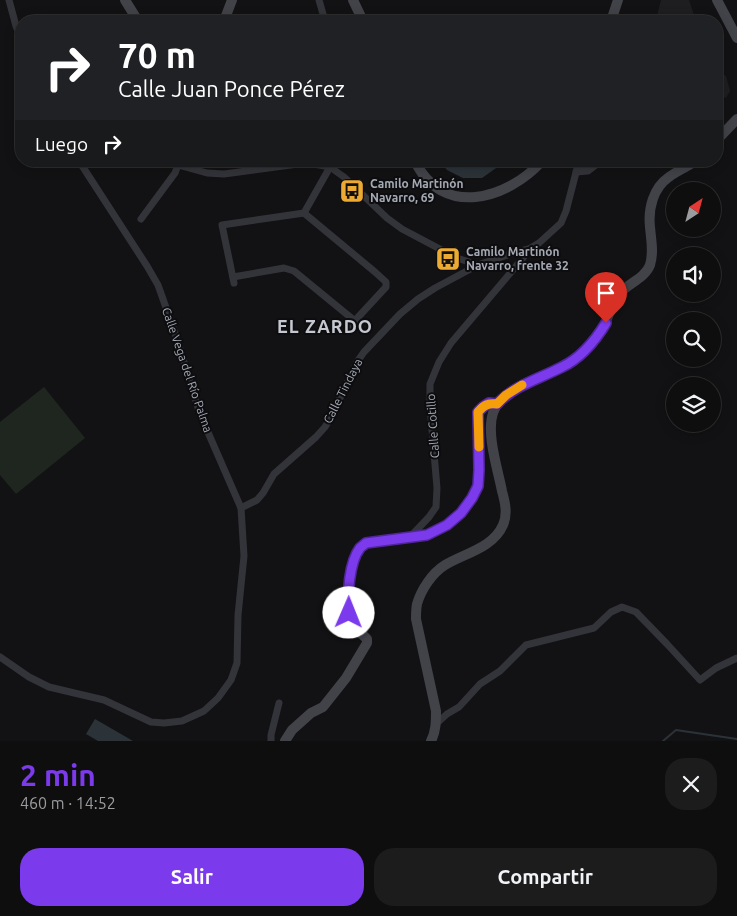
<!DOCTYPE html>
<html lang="es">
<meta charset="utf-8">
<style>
:root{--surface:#0e0e0f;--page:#1c1c1d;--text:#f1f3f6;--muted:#9b9c9e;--line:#2e2e2f;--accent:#7c3aed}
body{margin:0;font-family:Ubuntu,sans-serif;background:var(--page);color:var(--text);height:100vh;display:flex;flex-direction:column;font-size:19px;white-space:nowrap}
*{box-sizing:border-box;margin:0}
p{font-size:16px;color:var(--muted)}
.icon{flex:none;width:28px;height:28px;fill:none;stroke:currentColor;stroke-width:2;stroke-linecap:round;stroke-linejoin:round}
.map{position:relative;height:741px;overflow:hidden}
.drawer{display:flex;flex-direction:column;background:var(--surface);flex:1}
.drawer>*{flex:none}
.banner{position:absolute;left:15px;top:15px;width:708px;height:152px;border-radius:20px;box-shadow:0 2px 12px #0003,0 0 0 1px var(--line);background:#202124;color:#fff;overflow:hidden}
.needle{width:32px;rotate:36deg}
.buttons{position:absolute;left:666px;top:182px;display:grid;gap:10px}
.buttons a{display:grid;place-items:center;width:55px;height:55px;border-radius:50%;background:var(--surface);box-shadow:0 2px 12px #0003,0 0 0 1px var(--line);font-size:25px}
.pin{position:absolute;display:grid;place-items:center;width:42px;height:42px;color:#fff;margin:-51px -21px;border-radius:50% 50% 50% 0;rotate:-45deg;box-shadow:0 0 5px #0007}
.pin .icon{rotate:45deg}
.me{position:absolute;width:55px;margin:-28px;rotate:1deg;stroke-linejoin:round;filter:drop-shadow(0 0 4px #0008)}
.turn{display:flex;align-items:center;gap:18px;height:105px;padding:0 20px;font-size:22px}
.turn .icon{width:65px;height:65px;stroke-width:2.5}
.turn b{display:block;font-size:35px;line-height:42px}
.then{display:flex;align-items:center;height:48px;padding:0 20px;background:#0003;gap:10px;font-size:19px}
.round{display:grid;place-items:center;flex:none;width:52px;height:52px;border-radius:20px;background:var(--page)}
.summary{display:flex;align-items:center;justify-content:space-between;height:85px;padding:0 20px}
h1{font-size:30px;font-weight:600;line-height:38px;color:var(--accent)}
.cta{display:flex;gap:10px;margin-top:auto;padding:10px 20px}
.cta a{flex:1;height:58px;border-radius:20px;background:var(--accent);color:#fff;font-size:20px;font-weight:600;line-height:58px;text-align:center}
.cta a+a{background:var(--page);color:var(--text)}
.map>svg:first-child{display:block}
</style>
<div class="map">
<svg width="737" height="741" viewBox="0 0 737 741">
<rect width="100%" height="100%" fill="#121214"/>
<g fill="#1e1e21">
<polygon points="661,0 689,0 696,21 625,21 627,17 656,20"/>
<polygon points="716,69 726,76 730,91 726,98 718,94 716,94"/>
</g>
<polygon fill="#1f261f" points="44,387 85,438 16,494 0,475 0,422"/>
<g fill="#2b3339">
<polygon points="440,161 502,161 499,166 482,178 463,178 447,170"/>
<polygon points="95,719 133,741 98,741 86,734"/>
</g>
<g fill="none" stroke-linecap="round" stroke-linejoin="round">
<polyline stroke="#2b3339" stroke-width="2" points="663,741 676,730 737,739"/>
<g stroke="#333439" stroke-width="7">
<polyline points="9,0 16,26 21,37"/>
<polyline points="319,0 325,21"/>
<polyline points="170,161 178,165 207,173 224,174 298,164 314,164 330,167 344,177 387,218 402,229 457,258 478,265 516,252 529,249 539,243 561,223 566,211 579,161"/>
<polyline points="576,172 588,171 601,161"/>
<polyline points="304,213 330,167 331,161"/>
<polyline points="141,219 175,173 178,165"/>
<polyline points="233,277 284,268 294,271 355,321"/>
<polyline points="234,283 222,225 304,213 375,272 386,282 386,287 349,327"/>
<polyline points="241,508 257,500 263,493 274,474 316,437 325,427 332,415 357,362 364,352 400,314 418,299 435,288 478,265"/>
<polyline points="410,537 429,517 436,507 437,488 430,406 430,384 439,362 451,343 523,258 529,249"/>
<polyline points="0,657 29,677 49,687 104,700 151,722 164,723 182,721 204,711 218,698 231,680 237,663 238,615 244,556 241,508 200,414 175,333 158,285 147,266 79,161"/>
<polyline points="436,724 447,714 459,707 480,684 500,671 526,645 594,628 611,612 622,607 636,612 667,644 700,680 716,668 737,658"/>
<polyline points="271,741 271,735 279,703"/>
</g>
<g stroke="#414349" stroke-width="10">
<polyline points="125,0 138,21"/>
<polyline points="353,0 363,21"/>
<polyline points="717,0 737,38"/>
<polyline points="224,21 232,0"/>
<polyline points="611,21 618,0"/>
<polyline points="716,141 737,119"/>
<path d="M 415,161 C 442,218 507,200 542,161"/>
<path d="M 285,741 L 292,730 L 311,713 L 323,707 L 346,678 L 367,643 L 367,639 C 362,634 354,628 351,621 C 344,606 350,561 360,548 C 362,546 364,545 366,543 L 427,535 L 447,525 L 461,513 L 472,498 L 478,486 L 479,470 L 479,412 C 484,405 488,403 497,404"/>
<path d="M 431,741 C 436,731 436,722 436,711 L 416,619 C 416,614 416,609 417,604 C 421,590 432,573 445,565 C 465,553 493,548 503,525 C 508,514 505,502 502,491 C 498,470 486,434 493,413 C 502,386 541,379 564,366 C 571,362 579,356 585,351 C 593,343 600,334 605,323 C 610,313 613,301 620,293 C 629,283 645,278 650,265 C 654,252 651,240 650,227 C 648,209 653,188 669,177 C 677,171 687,167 695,161"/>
</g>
</g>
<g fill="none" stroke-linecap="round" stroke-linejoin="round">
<defs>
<path id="route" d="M 349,613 C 347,596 349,562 360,548 C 362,546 364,545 366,543 L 427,535 L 447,525 L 461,513 L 472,498 L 478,486 L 479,470 L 478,412 L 483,407 L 489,403 L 497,404 C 515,385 539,379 562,367 C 581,358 595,341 606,323"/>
</defs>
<use href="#route" stroke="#51269a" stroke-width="12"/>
<use href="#route" stroke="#7c3aed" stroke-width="9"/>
<path stroke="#f59e0b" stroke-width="9" d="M 479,447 L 478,412 C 484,405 488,403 497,404 L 506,395 L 522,385"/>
</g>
<defs>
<symbol id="bus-square" viewBox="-11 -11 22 22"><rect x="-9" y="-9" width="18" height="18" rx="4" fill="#edaa32" stroke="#0d0d0f"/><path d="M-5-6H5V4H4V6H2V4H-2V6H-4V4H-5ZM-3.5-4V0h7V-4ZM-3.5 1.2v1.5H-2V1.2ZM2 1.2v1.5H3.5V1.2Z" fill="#111"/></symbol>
</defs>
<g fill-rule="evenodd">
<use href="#bus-square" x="338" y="177" width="28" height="28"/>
<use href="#bus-square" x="434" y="245" width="28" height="28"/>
</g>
<g text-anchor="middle" stroke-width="4" stroke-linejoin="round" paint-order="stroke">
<g font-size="12" font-weight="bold" fill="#a4a9b4" stroke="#0d0d0f" text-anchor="start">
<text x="370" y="188">Camilo Martinón<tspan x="370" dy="14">Navarro, 69</tspan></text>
<text x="466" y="256">Camilo Martinón<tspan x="466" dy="14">Navarro, frente 32</tspan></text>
</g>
<g font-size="12" fill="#a4a9b4" stroke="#0d0d0f">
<text transform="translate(187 370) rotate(71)" y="4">Calle Vega del Río Palma</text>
<text transform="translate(343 391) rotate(-63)" y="4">Calle Tindaya</text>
<text transform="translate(433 426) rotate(-94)" y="4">Calle Cotillo</text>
</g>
<g font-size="18" font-weight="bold" letter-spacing="1" fill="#c5c8d0" stroke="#0d0d0f">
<text x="325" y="333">EL ZARDO</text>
</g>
</g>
</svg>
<div class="buttons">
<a><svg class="needle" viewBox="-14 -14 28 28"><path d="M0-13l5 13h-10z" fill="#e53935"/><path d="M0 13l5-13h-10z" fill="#9b9c9e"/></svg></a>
<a><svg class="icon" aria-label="sound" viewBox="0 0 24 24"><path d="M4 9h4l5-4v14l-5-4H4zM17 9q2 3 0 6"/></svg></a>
<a><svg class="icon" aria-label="search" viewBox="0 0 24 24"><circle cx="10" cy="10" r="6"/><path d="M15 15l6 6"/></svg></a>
<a><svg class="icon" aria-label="layers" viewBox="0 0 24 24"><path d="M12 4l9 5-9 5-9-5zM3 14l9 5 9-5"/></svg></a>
</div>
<div class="pin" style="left:606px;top:323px;background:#d93025"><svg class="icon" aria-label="arrive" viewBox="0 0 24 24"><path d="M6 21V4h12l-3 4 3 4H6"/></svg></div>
<svg class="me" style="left:349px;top:613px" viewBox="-20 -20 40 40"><circle r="19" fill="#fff"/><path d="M0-13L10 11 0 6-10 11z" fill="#7c3aed"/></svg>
<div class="banner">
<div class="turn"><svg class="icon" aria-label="right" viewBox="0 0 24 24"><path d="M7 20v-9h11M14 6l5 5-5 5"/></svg><div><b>70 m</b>Calle Juan Ponce Pérez</div></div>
<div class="then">Luego<svg class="icon" aria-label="right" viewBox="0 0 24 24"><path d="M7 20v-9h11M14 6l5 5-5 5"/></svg></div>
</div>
</div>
<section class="drawer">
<div class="summary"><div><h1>2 min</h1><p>460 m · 14:52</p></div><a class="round"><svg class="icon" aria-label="close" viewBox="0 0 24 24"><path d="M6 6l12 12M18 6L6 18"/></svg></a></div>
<div class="cta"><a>Salir</a><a>Compartir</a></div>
</section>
